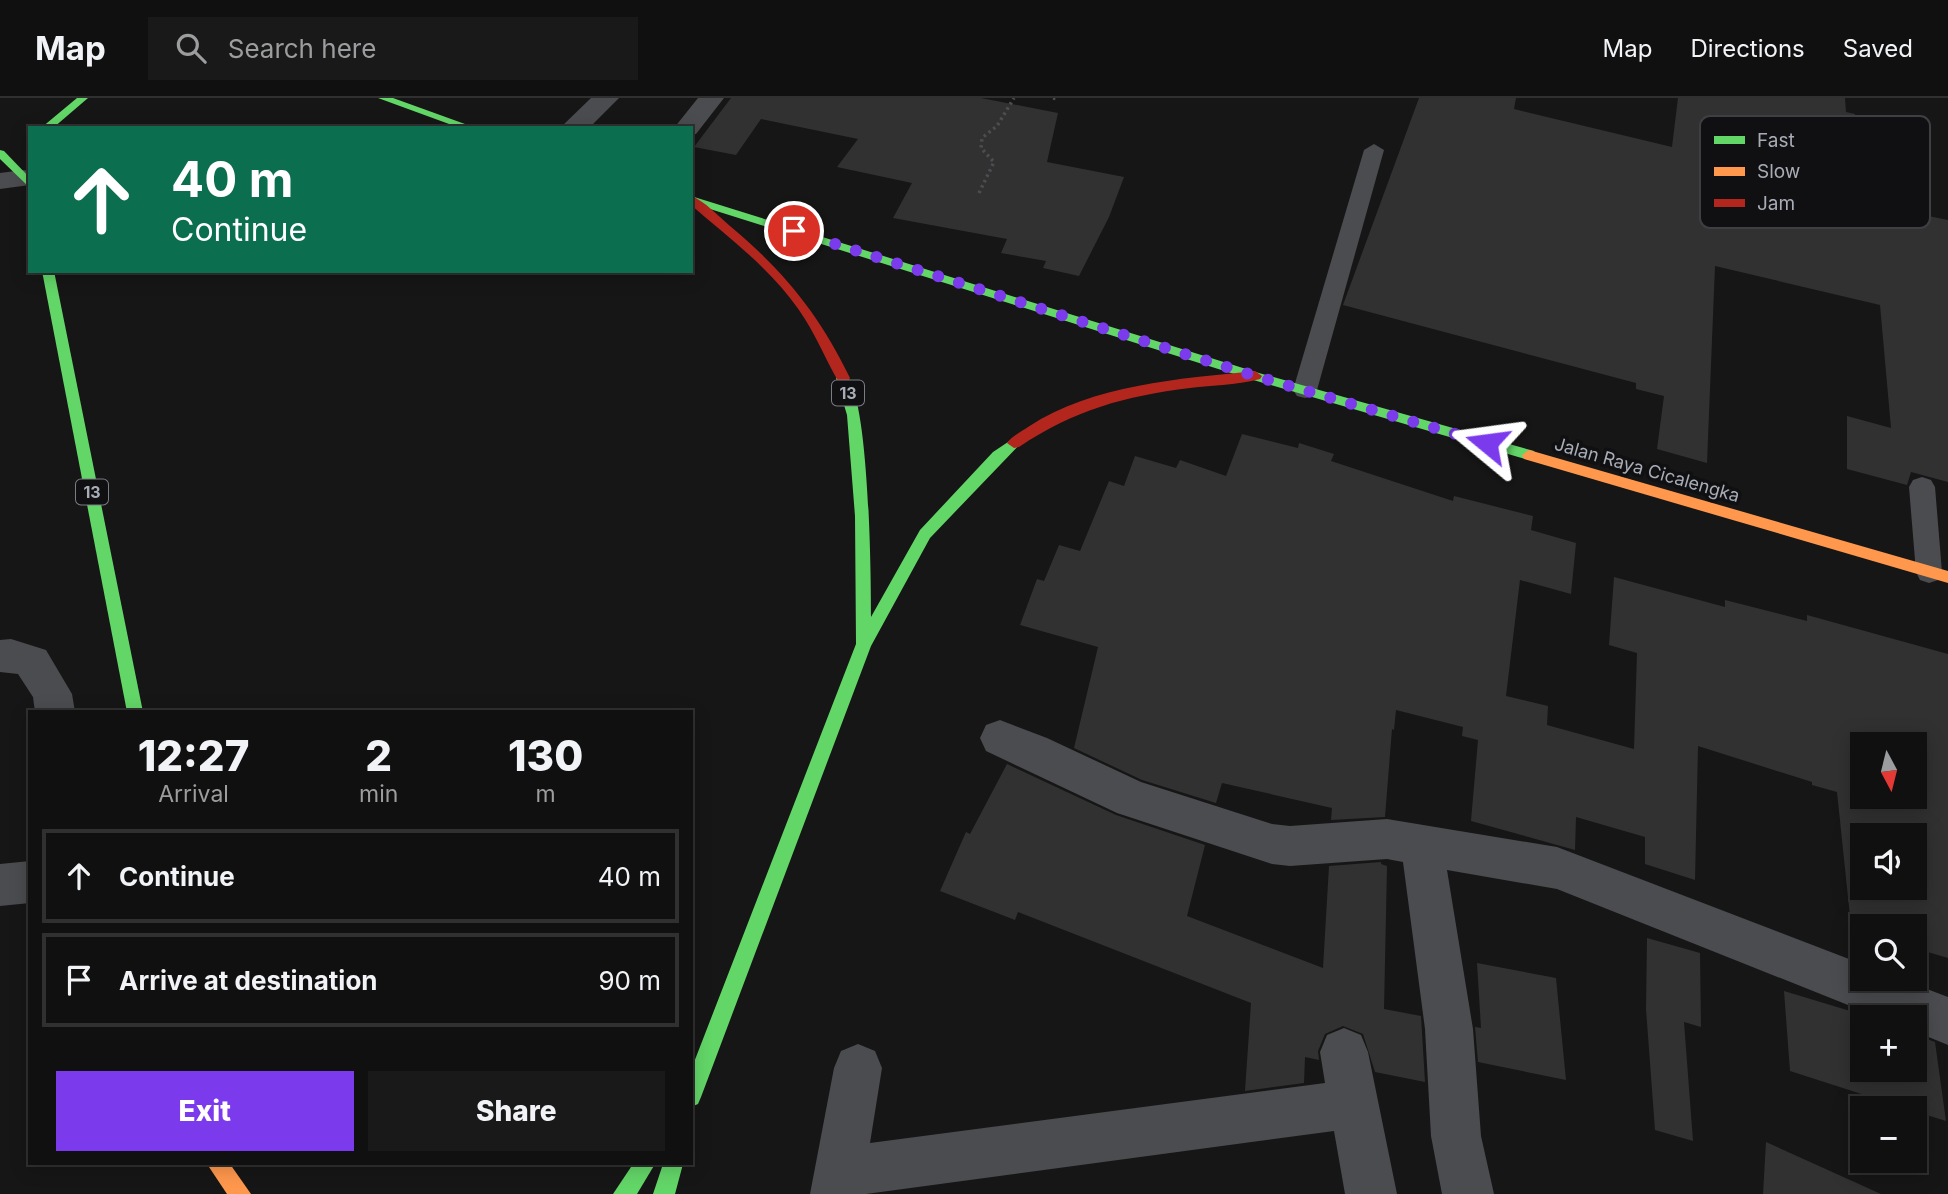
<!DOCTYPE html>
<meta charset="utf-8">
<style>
:root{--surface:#101010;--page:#191919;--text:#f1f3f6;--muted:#9c9d9f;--line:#303030;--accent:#7c3aed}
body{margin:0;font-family:Inter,sans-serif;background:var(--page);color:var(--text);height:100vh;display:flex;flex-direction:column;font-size:26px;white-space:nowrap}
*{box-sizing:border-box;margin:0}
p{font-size:23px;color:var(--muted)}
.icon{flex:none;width:38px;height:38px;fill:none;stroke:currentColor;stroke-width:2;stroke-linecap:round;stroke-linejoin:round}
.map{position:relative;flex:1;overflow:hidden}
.details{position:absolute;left:28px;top:612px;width:665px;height:455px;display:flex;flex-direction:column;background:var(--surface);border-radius:0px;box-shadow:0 4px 18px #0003,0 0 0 2px var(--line)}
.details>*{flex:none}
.banner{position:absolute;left:28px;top:28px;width:665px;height:147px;border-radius:0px;box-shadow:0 4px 18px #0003,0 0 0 2px var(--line);background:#0b6e4f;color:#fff;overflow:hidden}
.needle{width:46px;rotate:173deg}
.fabs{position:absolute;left:1850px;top:634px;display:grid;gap:14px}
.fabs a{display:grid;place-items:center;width:77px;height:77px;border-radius:0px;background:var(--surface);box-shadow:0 4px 18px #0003,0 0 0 2px var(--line);font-size:35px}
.pin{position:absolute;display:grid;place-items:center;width:60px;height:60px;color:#fff;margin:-30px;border:4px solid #fff;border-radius:50%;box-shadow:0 2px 7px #0007}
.me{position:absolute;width:77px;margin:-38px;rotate:286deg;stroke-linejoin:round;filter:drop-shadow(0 0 5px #0008)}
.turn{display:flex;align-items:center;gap:24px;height:147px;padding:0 28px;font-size:32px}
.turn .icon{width:91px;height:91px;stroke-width:2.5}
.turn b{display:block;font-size:49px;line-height:60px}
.eta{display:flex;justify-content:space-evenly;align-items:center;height:119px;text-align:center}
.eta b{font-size:42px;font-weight:800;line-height:49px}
.button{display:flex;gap:14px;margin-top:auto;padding:14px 28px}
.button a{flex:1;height:80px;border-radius:0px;background:var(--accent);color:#fff;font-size:28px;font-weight:800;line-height:80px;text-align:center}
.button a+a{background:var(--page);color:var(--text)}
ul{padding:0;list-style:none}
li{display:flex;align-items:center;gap:21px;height:94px;margin:0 14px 10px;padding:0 14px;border:4px solid var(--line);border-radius:0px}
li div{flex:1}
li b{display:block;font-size:26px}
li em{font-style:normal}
header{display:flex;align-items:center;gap:42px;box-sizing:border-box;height:98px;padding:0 35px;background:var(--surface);border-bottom:2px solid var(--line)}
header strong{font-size:33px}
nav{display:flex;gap:38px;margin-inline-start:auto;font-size:24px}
.search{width:490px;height:63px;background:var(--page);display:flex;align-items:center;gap:18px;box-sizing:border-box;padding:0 24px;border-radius:0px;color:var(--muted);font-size:26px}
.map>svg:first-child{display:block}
</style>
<header>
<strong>Map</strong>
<div class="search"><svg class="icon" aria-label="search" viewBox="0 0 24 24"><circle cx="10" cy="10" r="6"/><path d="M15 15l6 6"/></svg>Search here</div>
<nav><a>Map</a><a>Directions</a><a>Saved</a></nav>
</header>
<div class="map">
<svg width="1948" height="1096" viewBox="0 0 1948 1096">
<rect width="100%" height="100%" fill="#161616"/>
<g fill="#313132" fill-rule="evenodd">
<polygon points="731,0 981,0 1058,15 1047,64 1124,79 1109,119 1079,178 1043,170 1046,163 1001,155 1007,141 893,120 912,85 837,69 858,41 761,21 736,57 694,49"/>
<polygon points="1419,0 1516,0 1514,11 1672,49 1678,0 1845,0 1846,14 1855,16 1858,75 1887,81 1889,110 1948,122 1948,384 1911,374 1907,387 1847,371 1847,318 1891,330 1880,207 1715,168 1707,365 1657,351 1664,298 1636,291 1636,285 1343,207"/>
<path d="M 1242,336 L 1298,350 L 1299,345 L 1334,356 L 1331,363 L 1453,403 L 1454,398 L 1533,418 L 1531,432 L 1576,445 L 1571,496 L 1520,482 L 1506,598 L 1548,608 L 1547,627 L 1634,651 L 1637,555 L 1609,547 L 1614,479 L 1725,509 L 1725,502 L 1807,523 L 1807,517 L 1948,556 L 1948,860 L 1914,850 L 1914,828 L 1862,828 L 1862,831 L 1851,828 L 1837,694 L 1812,687 L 1812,684 L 1698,648 L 1695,782 L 1645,766 L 1645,739 L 1576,719 L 1575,752 L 1471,723 L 1478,642 L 1462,638 L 1463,629 L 1396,612 L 1394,632 L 1392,631 L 1385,719 L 1331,722 L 1332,710 L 1222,685 L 1216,705 L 1142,682 L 1074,650 L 1098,549 L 1020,527 L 1037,481 L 1044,483 L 1059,447 L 1080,453 L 1109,383 L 1124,388 L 1135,358 L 1176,370 L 1180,362 L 1226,378 ZM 1862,646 L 1914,646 L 1914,698 L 1862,698 ZM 1862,737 L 1914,737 L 1914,789 L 1862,789 Z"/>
<polygon points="1007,666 1116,717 1205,747 1187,818 1323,870 1329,768 1381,764 1381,766 1387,768 1384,911 1421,918 1425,984 1375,974 1363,936 1343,928 1325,936 1318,953 1319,962 1305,959 1304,985 1245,993 1251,905 1018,814 1015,822 940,793 966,734 970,736"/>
<polygon points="1647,840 1700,855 1701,929 1684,924 1693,1043 1655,1032 1646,911"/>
<polygon points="1477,865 1556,880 1566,982 1478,964 1475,929 1481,930"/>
<polygon points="1784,893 1870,919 1862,919 1862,971 1914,971 1914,936 1935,944 1946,1023 1914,1013 1914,1010 1905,1010 1790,973"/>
<polygon points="1766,1044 1881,1096 1763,1096"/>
</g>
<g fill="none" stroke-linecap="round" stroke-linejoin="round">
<g stroke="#4c4d50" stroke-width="3.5" stroke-dasharray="2.5 3.5" stroke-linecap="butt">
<polyline points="1053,0 1058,1"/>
<polyline points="979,95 994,64 981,50 982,40 997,28 1014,0"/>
</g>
<g fill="#4b4c4f" fill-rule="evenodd">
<polygon points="1374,46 1384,52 1317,292 1313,298 1305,300 1297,298 1293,292 1364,52"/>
<polygon points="1922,379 1931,382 1935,389 1942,474 1938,482 1929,485 1920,482 1916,474 1909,389 1913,382"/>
</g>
<g fill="#4b4c4f" fill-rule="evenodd">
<polygon points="591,0 619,0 589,30 560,30"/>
<polygon points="698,0 724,0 696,36 691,37 691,30 674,30"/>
<polygon points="23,72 30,73 30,87 0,91 0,75"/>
<polygon points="11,541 46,552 72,596 75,614 35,614 33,599 18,576 0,574 0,542"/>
<polygon points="1000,622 1047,640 1141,684 1272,726 1290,728 1387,721 1557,749 1862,866 1862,880 1898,880 1948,899 1948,947 1914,933 1914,919 1878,919 1557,791 1447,772 1473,931 1481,1038 1494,1096 1442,1096 1431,1038 1425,931 1403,764 1387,761 1290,768 1272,766 1117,715 986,653 980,640 986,627"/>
<polygon points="30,763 30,805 0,808 0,766"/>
<polygon points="1344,930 1361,937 1368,954 1397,1096 1345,1096 1334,1033 866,1096 810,1096 834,970 841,953 858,946 875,953 882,970 870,1045 1325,985 1320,954 1327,937"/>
</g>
<g fill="#63d668" fill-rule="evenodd">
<polygon points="77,0 88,0 53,30 41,30"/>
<polygon points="378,0 393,0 476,30 460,30"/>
<polygon points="0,52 4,53 30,80 30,90 0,61"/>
<polygon points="691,98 1259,275 1534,353 1536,357 1529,362 1250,281 691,105"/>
<polygon points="42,173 54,173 143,614 127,614"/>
<path d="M 843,275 C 870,286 871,485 871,519 L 920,432 L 993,354 L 1014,340 L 1021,345 L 930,440 L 871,548 L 701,999 L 698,1006 L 691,1009 L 691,972 L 856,546 L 855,418 L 847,317 L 836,280 Z"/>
<polygon points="633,1066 655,1066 637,1096 613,1096"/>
<polygon points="663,1066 683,1066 675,1096 653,1096"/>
</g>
<g fill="#ff974d" fill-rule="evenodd">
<polygon points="1529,352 1948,473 1948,485 1524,361 1522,357"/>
<polygon points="207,1066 230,1066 251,1096 227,1096"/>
</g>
<g fill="#b3261e" fill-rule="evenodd">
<path d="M 691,98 C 705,103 718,118 730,128 C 784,173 819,216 850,280 L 848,283 L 838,283 C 825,260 815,235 799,212 C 771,171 729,140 691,107 Z"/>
<path d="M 1255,273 L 1262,278 L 1260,281 C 1238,287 1213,287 1190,290 C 1125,298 1074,312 1019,349 L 1014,350 L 1007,345 C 1012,338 1021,334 1028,329 C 1094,286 1179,281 1255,273 Z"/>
</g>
</g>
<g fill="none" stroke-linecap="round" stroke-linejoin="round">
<polyline stroke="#7c3aed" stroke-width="12" stroke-dasharray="0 21.6" points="794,133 1255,278 1487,345"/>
</g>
<g text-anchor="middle" stroke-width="7" stroke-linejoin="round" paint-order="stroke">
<g fill="#101012" stroke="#7a7d85" stroke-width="2">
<rect x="832" y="282.5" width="32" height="25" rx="5"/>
<rect x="76" y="381.5" width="32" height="25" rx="5"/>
</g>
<g font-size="16" font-weight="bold" fill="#a8acb6">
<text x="848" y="301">13</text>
<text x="92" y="400">13</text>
</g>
<g font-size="18" fill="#a8acb6" stroke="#101012">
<text transform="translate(1647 372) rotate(16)" y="6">Jalan Raya Cicalengka</text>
</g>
</g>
<rect x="1700" y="18" width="230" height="112" rx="10" fill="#101012" stroke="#3e3f43" stroke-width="2"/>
<rect x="1714" y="38" width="31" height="8" fill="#63d668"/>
<rect x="1714" y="69" width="31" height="9" fill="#ff974d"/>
<rect x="1714" y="101" width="31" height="8" fill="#b3261e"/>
<g font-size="19" fill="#a8acb6">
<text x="1757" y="49">Fast</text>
<text x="1757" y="80">Slow</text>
<text x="1757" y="112">Jam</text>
</g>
</svg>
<div class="fabs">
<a><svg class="needle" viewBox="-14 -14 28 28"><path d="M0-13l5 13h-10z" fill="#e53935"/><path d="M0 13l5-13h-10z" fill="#9c9d9f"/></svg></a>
<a><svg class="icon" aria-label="sound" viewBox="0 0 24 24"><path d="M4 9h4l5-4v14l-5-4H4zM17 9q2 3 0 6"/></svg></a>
<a><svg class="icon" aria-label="search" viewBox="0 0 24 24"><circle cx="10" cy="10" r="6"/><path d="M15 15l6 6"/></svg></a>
<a>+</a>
<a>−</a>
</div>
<div class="pin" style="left:794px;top:133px;background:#d93025"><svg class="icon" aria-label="arrive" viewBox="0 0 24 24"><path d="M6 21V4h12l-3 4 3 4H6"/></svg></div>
<svg class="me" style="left:1487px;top:345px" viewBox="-20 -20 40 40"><path d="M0-17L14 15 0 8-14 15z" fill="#7c3aed" stroke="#fff" stroke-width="4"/></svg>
<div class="banner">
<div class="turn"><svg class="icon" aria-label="ahead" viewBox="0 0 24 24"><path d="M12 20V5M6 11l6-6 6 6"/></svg><div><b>40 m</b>Continue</div></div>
</div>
<section class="details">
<div class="eta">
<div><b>12:27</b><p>Arrival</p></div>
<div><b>2</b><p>min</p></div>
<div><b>130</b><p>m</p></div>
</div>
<ul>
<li><svg class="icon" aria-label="ahead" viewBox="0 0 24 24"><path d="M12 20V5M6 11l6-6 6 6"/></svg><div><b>Continue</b></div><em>40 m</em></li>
<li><svg class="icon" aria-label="arrive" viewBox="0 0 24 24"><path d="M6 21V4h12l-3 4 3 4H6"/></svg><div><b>Arrive at destination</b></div><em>90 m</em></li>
</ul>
<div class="button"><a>Exit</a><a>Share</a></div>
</section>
</div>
